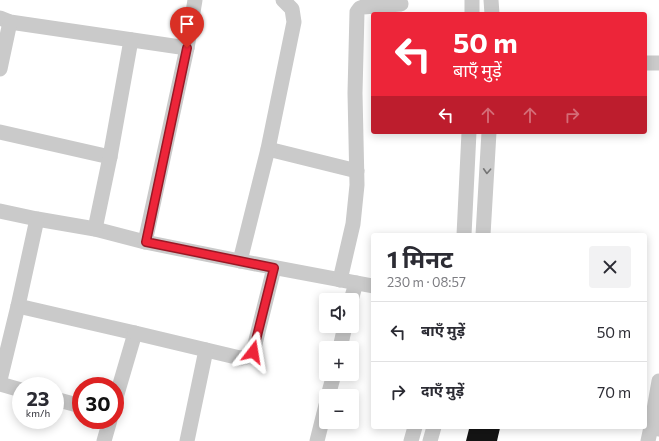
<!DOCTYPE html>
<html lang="hi">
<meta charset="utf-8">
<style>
:root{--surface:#fff;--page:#f2f2f3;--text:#2b2b33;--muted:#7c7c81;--line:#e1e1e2}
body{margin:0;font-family:Commissioner,"Noto Sans Devanagari",sans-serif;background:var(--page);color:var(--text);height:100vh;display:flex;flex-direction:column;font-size:15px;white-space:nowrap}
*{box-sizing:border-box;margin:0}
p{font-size:13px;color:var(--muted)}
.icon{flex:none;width:22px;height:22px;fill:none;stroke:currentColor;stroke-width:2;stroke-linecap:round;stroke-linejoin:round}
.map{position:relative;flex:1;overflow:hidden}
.sheet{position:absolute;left:371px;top:233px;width:276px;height:196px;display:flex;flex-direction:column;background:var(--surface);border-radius:4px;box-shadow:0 2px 10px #0003}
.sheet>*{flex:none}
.guide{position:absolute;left:371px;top:12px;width:276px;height:122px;border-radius:4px;box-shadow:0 2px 10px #0003;background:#ed2539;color:#fff;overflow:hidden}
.tools{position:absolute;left:319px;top:293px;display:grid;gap:8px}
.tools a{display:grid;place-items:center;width:40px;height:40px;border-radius:4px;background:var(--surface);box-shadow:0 2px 10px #0003;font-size:20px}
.speed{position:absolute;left:12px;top:377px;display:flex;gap:8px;font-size:20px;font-weight:700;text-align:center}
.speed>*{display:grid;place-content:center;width:52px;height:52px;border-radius:50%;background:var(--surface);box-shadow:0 2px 10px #0003;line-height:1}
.speed small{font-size:10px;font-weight:400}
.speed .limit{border:6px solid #d22;background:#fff;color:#111}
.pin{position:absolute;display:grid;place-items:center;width:34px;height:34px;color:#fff;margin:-41px -17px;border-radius:50% 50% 50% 0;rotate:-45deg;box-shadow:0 0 4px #0007}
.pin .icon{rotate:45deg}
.me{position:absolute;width:44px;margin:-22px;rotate:14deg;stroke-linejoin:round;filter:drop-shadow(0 0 3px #0008)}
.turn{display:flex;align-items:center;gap:14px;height:84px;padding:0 16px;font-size:18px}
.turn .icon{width:52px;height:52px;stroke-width:2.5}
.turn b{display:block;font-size:28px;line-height:34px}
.lanes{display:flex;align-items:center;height:38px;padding:0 16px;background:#0003;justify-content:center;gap:20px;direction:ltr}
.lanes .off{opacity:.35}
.round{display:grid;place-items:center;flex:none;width:42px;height:42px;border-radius:4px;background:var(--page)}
.overview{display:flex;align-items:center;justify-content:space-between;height:68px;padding:0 16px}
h1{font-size:24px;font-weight:700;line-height:30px}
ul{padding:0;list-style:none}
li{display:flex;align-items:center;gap:12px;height:60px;padding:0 16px;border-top:1px solid var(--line)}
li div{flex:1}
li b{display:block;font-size:15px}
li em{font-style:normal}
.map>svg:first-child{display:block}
</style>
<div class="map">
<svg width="659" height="441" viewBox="0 0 659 441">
<rect width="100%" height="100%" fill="#fff"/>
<polygon fill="#141414" points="500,428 497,441 466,441 469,429"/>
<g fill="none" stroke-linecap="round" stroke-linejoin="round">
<g stroke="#cacaca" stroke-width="15">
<polyline points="472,0 472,14"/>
<polyline points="491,0 492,14"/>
<polyline points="0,18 10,22 187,48"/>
<polyline points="645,63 659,63"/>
<polyline points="0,69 10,22"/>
<polyline points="0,132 110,157"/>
<polyline points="268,149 357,171"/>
<polyline points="0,211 37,219 95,229 145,242 240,261 373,286"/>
<polyline points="95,229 110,157 131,40"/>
<polyline points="464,235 469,132"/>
<polyline points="483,235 489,132"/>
<polyline points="145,242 187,48 195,0"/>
<polyline points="240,261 268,149 294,22 292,9 283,0"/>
<polyline points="340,280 353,224 357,185 355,93 357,12 360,8 363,7 401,4"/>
<polyline points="351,300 356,283"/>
<polyline points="18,306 135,333 115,401"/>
<path d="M 135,333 L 240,358 C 246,357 249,357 253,352 L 274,268"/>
<polyline points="340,348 345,326"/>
<polyline points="0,380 18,306 37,219"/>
<polyline points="0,384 21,390"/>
<polyline points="328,396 334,374"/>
<polyline points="55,399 81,406"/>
<polyline points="651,427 659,381"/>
<polyline points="104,441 110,420"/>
<polyline points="187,441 206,350"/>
<polyline points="317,441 326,405"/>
<polyline points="411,441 415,427"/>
<polyline points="430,441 434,427"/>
<polyline points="648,441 651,427 659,429"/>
</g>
</g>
<defs><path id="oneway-chevron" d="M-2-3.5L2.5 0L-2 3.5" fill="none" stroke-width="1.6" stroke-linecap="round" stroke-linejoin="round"/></defs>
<use stroke="#747474" href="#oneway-chevron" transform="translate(487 171) rotate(93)"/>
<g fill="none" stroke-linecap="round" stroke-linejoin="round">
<defs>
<polyline id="route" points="187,48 146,242 274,268 253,352"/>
</defs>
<use href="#route" stroke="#9a1825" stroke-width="10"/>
<use href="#route" stroke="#ed2539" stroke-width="7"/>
</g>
</svg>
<div class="tools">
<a><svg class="icon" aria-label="sound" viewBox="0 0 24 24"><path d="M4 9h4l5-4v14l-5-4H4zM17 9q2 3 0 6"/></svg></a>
<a>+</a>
<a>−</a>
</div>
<div class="speed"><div>23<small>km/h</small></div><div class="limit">30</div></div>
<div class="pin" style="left:187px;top:48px;background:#d93025"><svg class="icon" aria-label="arrive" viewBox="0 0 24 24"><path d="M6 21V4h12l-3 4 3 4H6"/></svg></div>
<svg class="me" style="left:253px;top:352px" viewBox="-20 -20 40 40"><path d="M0-17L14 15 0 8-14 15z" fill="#ed2539" stroke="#fff" stroke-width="4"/></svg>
<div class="guide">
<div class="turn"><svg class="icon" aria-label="left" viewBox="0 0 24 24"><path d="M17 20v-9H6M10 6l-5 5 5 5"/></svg><div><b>50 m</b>बाएँ मुड़ें</div></div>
<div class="lanes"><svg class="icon" aria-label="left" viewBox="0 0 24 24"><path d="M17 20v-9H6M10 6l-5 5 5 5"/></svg><svg class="icon off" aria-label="ahead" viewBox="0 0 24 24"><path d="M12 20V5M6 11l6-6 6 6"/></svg><svg class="icon off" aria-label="ahead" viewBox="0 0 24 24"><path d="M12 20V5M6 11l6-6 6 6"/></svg><svg class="icon off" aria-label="right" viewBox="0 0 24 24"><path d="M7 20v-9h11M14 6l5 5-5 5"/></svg></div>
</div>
<section class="sheet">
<div class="overview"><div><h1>1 मिनट</h1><p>230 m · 08:57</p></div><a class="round"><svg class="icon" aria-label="close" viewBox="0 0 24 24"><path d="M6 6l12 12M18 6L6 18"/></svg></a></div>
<ul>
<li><svg class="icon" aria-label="left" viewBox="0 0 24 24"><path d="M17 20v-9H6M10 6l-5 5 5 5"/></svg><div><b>बाएँ मुड़ें</b></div><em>50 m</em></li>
<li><svg class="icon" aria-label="right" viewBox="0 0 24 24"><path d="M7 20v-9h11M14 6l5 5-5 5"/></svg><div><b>दाएँ मुड़ें</b></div><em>70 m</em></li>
</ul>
</section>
</div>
